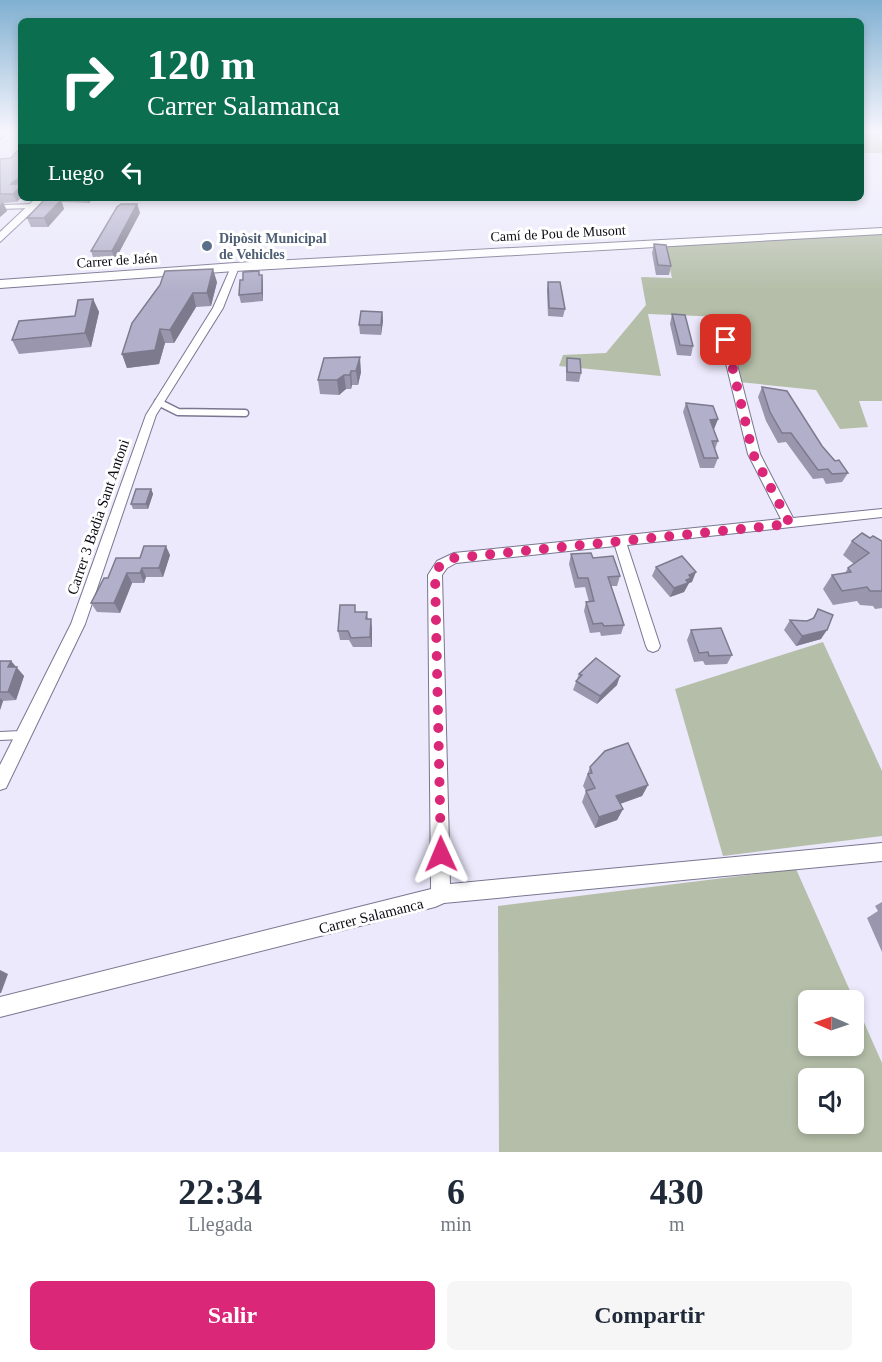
<!DOCTYPE html>
<html lang="es">
<meta charset="utf-8">
<style>
:root{--surface:#fff;--page:#f6f6f7;--text:#1f2937;--muted:#747a83;--accent:#db2777}
body{margin:0;font-family:Georgia,serif;background:var(--page);color:var(--text);height:100vh;display:flex;flex-direction:column;font-size:22px;white-space:nowrap}
*{box-sizing:border-box;margin:0}
p{font-size:20px;color:var(--muted)}
.icon{flex:none;width:33px;height:33px;fill:none;stroke:currentColor;stroke-width:2;stroke-linecap:round;stroke-linejoin:round}
.map{position:relative;height:1152px;overflow:hidden}
.details{display:flex;flex-direction:column;background:var(--surface);flex:1}
.details>*{flex:none}
.banner{position:absolute;left:18px;top:18px;width:846px;height:183px;border-radius:9px;box-shadow:0 3px 9px #0003;background:#0b6e4f;color:#fff;overflow:hidden}
.needle{width:39px;rotate:272deg}
.tools{position:absolute;left:798px;top:990px;display:grid;gap:12px}
.tools a{display:grid;place-items:center;width:66px;height:66px;border-radius:9px;background:var(--surface);box-shadow:0 3px 9px #0003;font-size:30px}
.pin{position:absolute;display:grid;place-items:center;width:51px;height:51px;color:#fff;margin:-26px;border-radius:12px;box-shadow:0 3px 9px #0006}
.me{position:absolute;width:66px;margin:-33px;rotate:359deg;stroke-linejoin:round;filter:drop-shadow(0 0 4px #0008)}
.turn{display:flex;align-items:center;gap:21px;height:126px;padding:0 30px;font-size:27px}
.turn .icon{width:78px;height:78px;stroke-width:2.5}
.turn b{display:block;font-size:42px;line-height:51px}
.then{display:flex;align-items:center;height:57px;padding:0 30px;background:#0003;gap:12px;font-size:22px}
.eta{display:flex;justify-content:space-evenly;align-items:center;height:102px;text-align:center}
.eta b{font-size:36px;font-weight:700;line-height:42px}
.primary-button{display:flex;gap:12px;margin-top:auto;padding:12px 30px}
.primary-button a{flex:1;height:69px;border-radius:9px;background:var(--accent);color:#fff;font-size:24px;font-weight:700;line-height:69px;text-align:center}
.primary-button a+a{background:var(--page);color:var(--text)}
.map>svg:first-child{display:block}
</style>
<div class="map">
<svg width="882" height="1152" viewBox="0 0 882 1152">
<rect width="100%" height="100%" fill="#ebe9fb"/>
<g fill="#b4bea8" fill-rule="evenodd">
<polygon points="861,130 871,130 882,142 882,153 861,153"/>
<polygon points="882,234 882,401 859,401 868,427 840,429 816,390 739,382 723,317 648,314 661,376 559,366 563,355 606,353 646,305 641,277 672,278 665,246"/>
<polygon points="823,642 882,771 882,836 723,856 675,689"/>
<path d="M 796,869 L 882,1063 L 882,1152 L 499,1152 L 498,906 ZM 808,1000 L 854,1000 L 854,1046 L 808,1046 ZM 808,1078 L 854,1078 L 854,1124 L 808,1124 Z"/>
</g>
<g fill="none" stroke-linecap="round" stroke-linejoin="round">
<defs>
<polyline id="lane-far1" points="158,402 178,412 245,413"/>
<polyline id="lane" points="0,736 21,735"/>
<g id="street">
<polygon points="3,130 10,130 0,139 0,133"/>
<polygon points="36,204 36,208 33,208 0,209 0,205"/>
<polygon points="235,264 239,267 223,308 156,415 85,624 6,788 0,790 0,765 71,624 146,415 213,308 231,267"/>
<polygon points="720,315 725,318 760,454 793,518 882,509 882,517 627,545 660,646 658,650 653,652 648,650 646,646 615,546 456,563 447,568 442,575 450,884 882,843 882,861 444,903 435,907 0,1017 0,997 431,889 428,575 437,561 454,553 781,519 748,454 715,318"/>
</g>
<g id="secondary">
<polygon points="36,198 47,198 0,242 0,232"/>
<polygon points="882,228 882,234 235,271 0,288 0,280 235,263"/>
</g>
</defs>
<use href="#lane-far1" stroke="#797690" stroke-width="9"/>
<use href="#lane" stroke="#797690" stroke-width="10"/>
<use href="#street" stroke="#797690" stroke-width="2"/>
<use href="#secondary" stroke="#797690" stroke-width="2"/>
<use href="#lane-far1" stroke="#fff" stroke-width="6"/>
<use href="#lane" stroke="#fff" stroke-width="8"/>
<use href="#street" fill="#fff" fill-rule="evenodd"/>
<use href="#secondary" fill="#fff" fill-rule="evenodd"/>
</g>
<g fill="#9996ae">
<polygon points="0,159 17,202 3,203 7,211 0,217"/>
<polygon points="46,198 93,198 89,203 62,202 64,209 48,227 31,227 27,218"/>
<polygon points="152,198 171,198 169,200 153,200"/>
<polygon points="137,204 140,213 115,260 94,260 91,251"/>
<polygon points="654,244 671,266 669,275 656,275 652,253"/>
<polygon points="262,275 263,282 263,301 241,303 239,295 243,280"/>
<polygon points="217,282 211,306 196,307 174,343 165,343 159,364 127,368 122,354 132,323"/>
<polygon points="548,282 565,309 563,317 548,316 547,290"/>
<polygon points="93,299 99,312 91,347 19,354 12,340 75,316"/>
<polygon points="382,312 383,321 381,335 360,334 359,325"/>
<polygon points="672,314 693,346 691,356 677,355 670,324"/>
<polygon points="324,358 361,372 358,385 352,385 351,389 346,389 339,395 320,394 318,380"/>
<polygon points="567,358 581,373 579,382 566,381 566,368"/>
<polygon points="762,387 848,473 842,482 826,484 823,478 813,479 786,442 778,443 766,421 758,397"/>
<polygon points="686,403 718,419 714,429 713,429 718,441 715,449 718,458 714,468 700,468 683,412"/>
<polygon points="151,489 153,494 148,509 133,509 131,504"/>
<polygon points="870,538 882,541 882,608 875,609 873,606 860,605 857,601 833,605 823,589 832,575 845,573 848,568 854,564 843,555 852,541"/>
<polygon points="571,554 593,558 620,576 617,586 611,586 624,625 621,634 601,636 600,632 590,633 584,611 586,602 589,602 585,587 575,588 569,564"/>
<polygon points="170,555 163,577 146,577 144,583 132,583 120,613 97,612 91,603 108,578 140,558"/>
<polygon points="656,567 692,582 689,583 684,592 670,597 652,576"/>
<polygon points="818,609 821,639 796,646 784,630 790,620 807,621 812,619"/>
<polygon points="356,612 367,612 368,619 372,628 372,647 353,647 349,640 340,640 338,631"/>
<polygon points="691,630 732,655 727,664 705,665 703,661 694,662 687,640"/>
<polygon points="0,661 11,661 24,676 16,700 3,701 0,710"/>
<polygon points="579,674 617,685 597,704 573,690"/>
<polygon points="590,767 648,785 642,796 620,804 623,809 617,820 595,828 582,802 586,791 583,786"/>
<polygon points="882,902 882,952 867,918 878,911 875,906"/>
</g>
<g fill="#7d7a8d">
<polygon points="21,176 21,198 17,202 13,194 11,184"/>
<polygon points="87,198 93,198 89,203"/>
<polygon points="61,200 64,209 48,227 44,218"/>
<polygon points="3,202 7,211 0,217 0,205"/>
<polygon points="137,204 140,213 115,260 112,251"/>
<polygon points="213,269 217,282 211,306 207,293"/>
<polygon points="262,275 263,282 263,301 262,293"/>
<polygon points="193,293 196,307 174,343 170,330"/>
<polygon points="93,299 99,312 91,347 85,333"/>
<polygon points="382,312 383,321 381,335 381,325"/>
<polygon points="160,329 165,343 159,364 127,368 122,354"/>
<polygon points="360,357 361,372 358,385 356,371"/>
<polygon points="351,371 352,385 351,389 350,375"/>
<polygon points="344,375 346,389 339,395 337,380"/>
<polygon points="718,419 714,429 707,430 710,420"/>
<polygon points="151,489 153,494 148,509 146,504"/>
<polygon points="166,546 170,555 163,577 159,568"/>
<polygon points="142,568 146,577 144,583 140,573"/>
<polygon points="696,572 692,582 689,583 684,592 670,597 674,588 689,575"/>
<polygon points="127,573 132,583 120,613 114,603"/>
<polygon points="371,619 372,628 372,647 370,637"/>
<polygon points="827,630 821,639 796,646 802,636"/>
<polygon points="11,661 24,676 16,700 8,692 8,667"/>
<polygon points="620,676 617,685 597,704 600,696"/>
<polygon points="0,698 3,701 0,710"/>
<polygon points="648,785 642,796 611,807 616,796"/>
<polygon points="623,809 617,820 595,828 599,817"/>
<polygon points="0,970 8,974 1,993 0,993"/>
</g>
<g fill="#b2afca" stroke="#7d7a8d" stroke-width="1.5">
<polygon points="21,147 21,176 11,184 21,184 21,186 13,194 0,194 0,159 11,158"/>
<polygon points="46,198 57,198 61,200 44,218 27,218"/>
<polygon points="121,204 137,204 112,251 91,251 117,207"/>
<polygon points="654,244 666,245 671,266 658,265"/>
<polygon points="213,269 207,293 193,293 170,330 160,329 155,350 122,354 132,323 160,285 165,271"/>
<polygon points="259,271 259,275 262,275 262,293 239,295 240,280 243,280 243,272"/>
<polygon points="548,282 560,282 565,309 549,308"/>
<polygon points="93,299 85,333 12,340 19,321 75,316 78,300"/>
<polygon points="361,311 382,312 381,325 359,325"/>
<polygon points="672,314 685,315 693,346 680,345"/>
<polygon points="360,357 356,371 351,371 350,375 344,375 337,380 318,380 324,358"/>
<polygon points="567,358 580,359 581,373 567,372"/>
<polygon points="762,387 787,391 822,446 835,461 839,460 848,473 832,474 828,469 818,470 791,433 782,433 770,412"/>
<polygon points="686,403 713,406 718,419 710,420 718,441 712,441 718,458 704,458"/>
<polygon points="136,489 151,489 146,504 131,504"/>
<polygon points="862,533 870,538 873,536 882,541 882,591 870,591 867,587 842,591 832,575 851,572 848,568 869,553 852,541"/>
<polygon points="144,546 166,546 159,568 142,568 140,573 127,573 114,603 91,603 104,578 108,578 116,558 140,558"/>
<polygon points="591,553 593,558 613,556 620,576 608,577 624,625 604,626 602,623 593,624 586,602 594,601 588,578 578,578 571,554"/>
<polygon points="682,556 696,572 689,575 691,578 686,580 688,583 674,588 656,567"/>
<polygon points="340,605 355,605 355,612 367,612 366,619 371,619 370,637 351,638 348,631 338,631"/>
<polygon points="818,609 833,615 827,630 802,636 790,620 807,621 814,618"/>
<polygon points="721,628 732,655 709,656 708,652 699,653 691,630"/>
<polygon points="596,658 620,676 600,696 576,681 582,675 579,674"/>
<polygon points="0,661 11,661 8,667 17,667 8,692 0,692"/>
<polygon points="628,743 648,785 616,796 623,809 599,817 586,791 595,788 588,774 592,773 590,767 605,751"/>
</g>
<linearGradient id="sky" x2="0" y2="1"><stop stop-color="#80b0d1"/><stop offset="0.45" stop-color="#f6f5fd"/><stop offset="1" stop-color="#f6f5fd" stop-opacity="0"/></linearGradient>
<rect width="882" height="291" fill="url(#sky)"/>
<g fill="none" stroke-linecap="round" stroke-linejoin="round">
<path stroke="#db2777" stroke-width="10" stroke-dasharray="0 18" d="M 441,854 L 435,575 C 438,565 444,562 454,558 L 790,524 L 753,454 L 726,340"/>
</g>
<circle fill="#5c6f8a" stroke="#fff" stroke-width="2" cx="207" cy="246" r="6"/>
<g text-anchor="middle" stroke-width="6" stroke-linejoin="round" paint-order="stroke">
<g font-size="14" fill="#0c0b14" stroke="#fff">
<text transform="translate(558 233) rotate(-3)" y="5">Camí de Pou de Musont</text>
<text transform="translate(117 260) rotate(-4)" y="5">Carrer de Jaén</text>
</g>
<g font-size="14" font-weight="bold" fill="#4e5e75" stroke="#fff" text-anchor="start">
<text x="219" y="243">Dipòsit Municipal<tspan x="219" dy="16">de Vehicles</tspan></text>
</g>
<g font-size="15" fill="#0c0b14" stroke="#fff">
<text transform="translate(98 517) rotate(-71)" y="5">Carrer 3 Badia Sant Antoni</text>
<text transform="translate(371 916) rotate(-14)" y="5">Carrer Salamanca</text>
</g>
</g>
</svg>
<div class="tools">
<a><svg class="needle" viewBox="-14 -14 28 28"><path d="M0-13l5 13h-10z" fill="#e53935"/><path d="M0 13l5-13h-10z" fill="#747a83"/></svg></a>
<a><svg class="icon" aria-label="sound" viewBox="0 0 24 24"><path d="M4 9h4l5-4v14l-5-4H4zM17 9q2 3 0 6"/></svg></a>
</div>
<div class="pin" style="left:726px;top:340px;background:#d93025"><svg class="icon" aria-label="arrive" viewBox="0 0 24 24"><path d="M6 21V4h12l-3 4 3 4H6"/></svg></div>
<svg class="me" style="left:441px;top:854px" viewBox="-20 -20 40 40"><path d="M0-17L14 15 0 8-14 15z" fill="#db2777" stroke="#fff" stroke-width="4"/></svg>
<div class="banner">
<div class="turn"><svg class="icon" aria-label="right" viewBox="0 0 24 24"><path d="M7 20v-9h11M14 6l5 5-5 5"/></svg><div><b>120 m</b>Carrer Salamanca</div></div>
<div class="then">Luego<svg class="icon" aria-label="left" viewBox="0 0 24 24"><path d="M17 20v-9H6M10 6l-5 5 5 5"/></svg></div>
</div>
</div>
<section class="details">
<div class="eta">
<div><b>22:34</b><p>Llegada</p></div>
<div><b>6</b><p>min</p></div>
<div><b>430</b><p>m</p></div>
</div>
<div class="primary-button"><a>Salir</a><a>Compartir</a></div>
</section>
